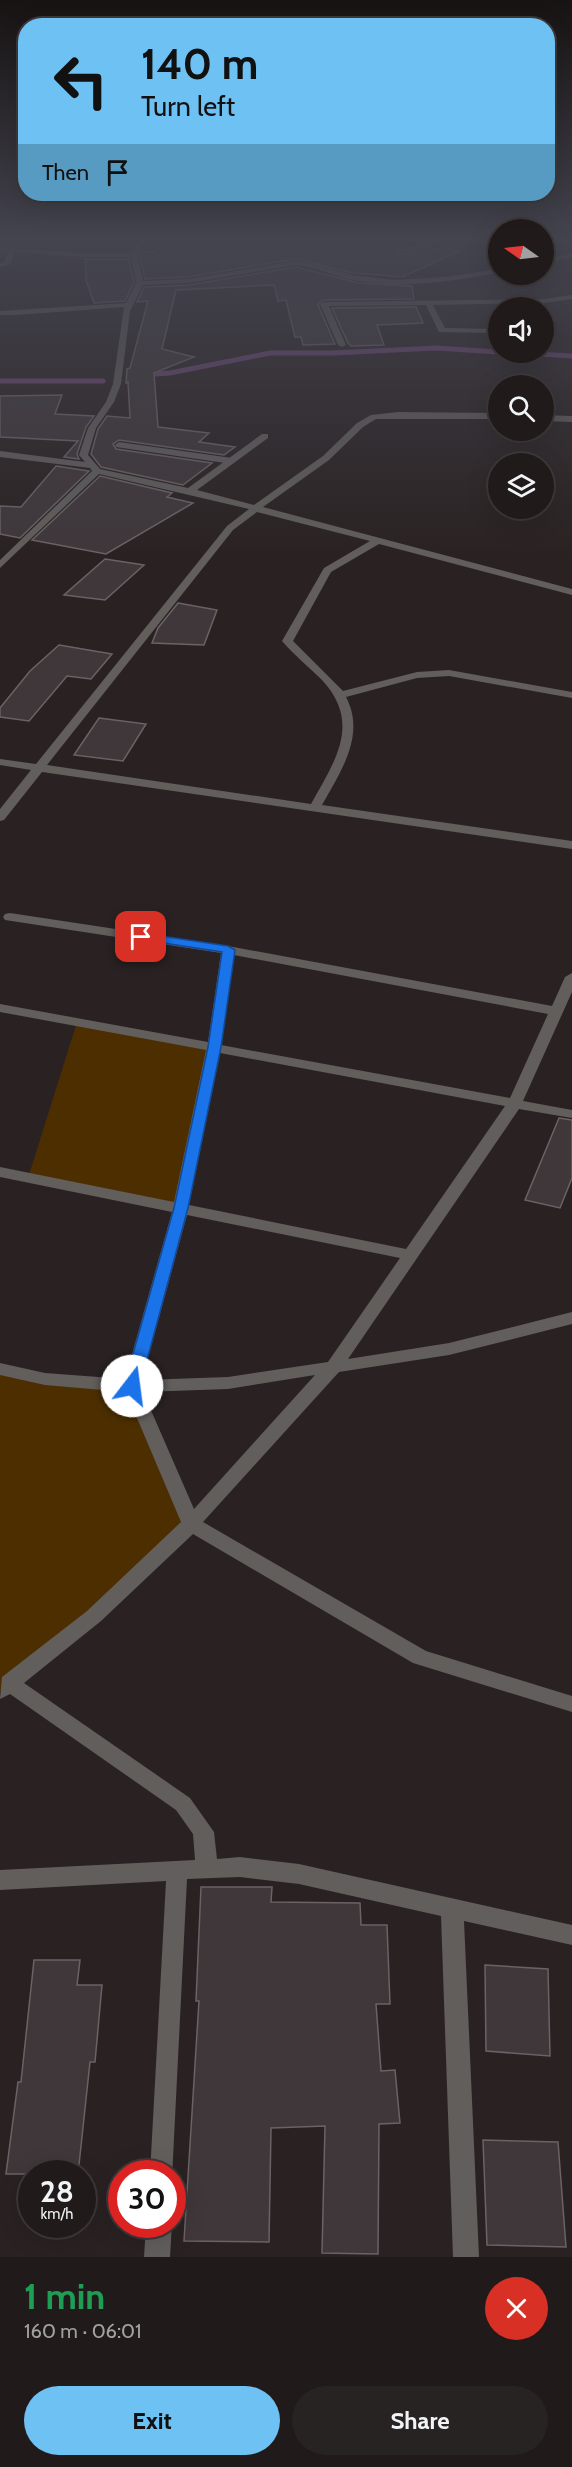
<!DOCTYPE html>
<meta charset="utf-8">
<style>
:root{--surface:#201a1a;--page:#282323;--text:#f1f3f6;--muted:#a2a1a2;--line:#3d3839;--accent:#6ec2f3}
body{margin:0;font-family:Cabin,sans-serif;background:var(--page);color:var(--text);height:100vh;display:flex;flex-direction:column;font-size:22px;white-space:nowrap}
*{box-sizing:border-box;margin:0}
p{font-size:20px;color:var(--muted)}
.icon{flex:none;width:33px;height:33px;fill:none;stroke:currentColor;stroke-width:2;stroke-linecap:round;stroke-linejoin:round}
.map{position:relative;height:2257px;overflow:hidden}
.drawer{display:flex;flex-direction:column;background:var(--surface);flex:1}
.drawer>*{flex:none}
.hud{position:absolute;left:18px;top:18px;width:537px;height:183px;border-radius:24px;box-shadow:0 6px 24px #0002,0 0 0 2px var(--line);background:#6ec2f3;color:#111;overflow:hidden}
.needle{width:39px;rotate:284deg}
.fabs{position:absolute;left:488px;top:219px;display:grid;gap:12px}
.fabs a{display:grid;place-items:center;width:66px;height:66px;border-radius:50%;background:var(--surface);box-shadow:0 6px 24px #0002,0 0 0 2px var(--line);font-size:30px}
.speed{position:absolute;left:18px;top:2160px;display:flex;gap:12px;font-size:30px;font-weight:700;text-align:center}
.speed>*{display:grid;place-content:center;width:78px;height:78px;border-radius:50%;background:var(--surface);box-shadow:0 6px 24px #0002,0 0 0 2px var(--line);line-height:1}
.speed small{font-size:15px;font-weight:400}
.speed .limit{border:9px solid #d22;background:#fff;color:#111}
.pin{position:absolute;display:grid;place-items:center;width:51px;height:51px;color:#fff;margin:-26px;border-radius:12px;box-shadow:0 3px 9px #0006}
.me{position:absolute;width:66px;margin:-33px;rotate:15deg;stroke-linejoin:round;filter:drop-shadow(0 0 4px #0008)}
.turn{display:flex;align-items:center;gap:21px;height:126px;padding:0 24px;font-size:27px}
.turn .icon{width:78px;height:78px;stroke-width:2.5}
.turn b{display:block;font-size:42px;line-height:51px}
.then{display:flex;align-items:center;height:57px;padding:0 24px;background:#0003;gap:12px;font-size:22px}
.round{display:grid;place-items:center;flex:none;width:63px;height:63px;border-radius:32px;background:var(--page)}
.overview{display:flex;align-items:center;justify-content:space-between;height:102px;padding:0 24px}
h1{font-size:36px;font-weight:800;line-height:45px;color:#1e9e55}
.primary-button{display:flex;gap:12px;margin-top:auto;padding:12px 24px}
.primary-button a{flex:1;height:69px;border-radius:36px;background:var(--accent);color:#111;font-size:24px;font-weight:800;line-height:69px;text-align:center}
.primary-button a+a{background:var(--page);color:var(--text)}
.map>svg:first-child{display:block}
</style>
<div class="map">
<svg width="572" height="2257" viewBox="0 0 572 2257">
<rect width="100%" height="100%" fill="#2a2222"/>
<g fill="#4c2e00">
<polygon points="77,1022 214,1047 181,1208 28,1178"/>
<polygon points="0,1369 132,1386 191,1524 94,1616 0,1691"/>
</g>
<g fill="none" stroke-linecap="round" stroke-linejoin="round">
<g stroke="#6c4674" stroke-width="5">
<polyline points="502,352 572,356"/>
<polyline points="141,375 170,373 270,353 333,353 436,348 498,352"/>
<polyline points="0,381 103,381"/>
</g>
</g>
<g fill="#3f373a" stroke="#6b6266" stroke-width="1.5">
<polygon points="164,239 332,241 402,247 394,250 400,255 426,248 460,251 404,276 406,277 352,273 296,259 188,277 145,279 139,255 141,252 156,252"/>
<polygon points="85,259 129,259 134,283 125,301 94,303 86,280"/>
<polygon points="296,267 359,283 412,286 414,299 323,300 318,305 335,344 303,345 301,337 295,337 286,300 278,301 274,285 176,290 162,349 194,357 154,373 158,427 209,433 199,442 235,447 224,455 119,440 113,444 116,449 212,463 183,485 101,467 91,454 98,429 107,416 130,418 128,382 126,383 127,369 130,368 148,301 137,302 144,287 188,285"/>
<polygon points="416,307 423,323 377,325 384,345 351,346 348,343 332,308"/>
<polygon points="62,395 55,414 94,416 86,427 77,454 79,459 64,457 78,441 0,437 0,396"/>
<polygon points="56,466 89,471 20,538 0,534 0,506 21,507"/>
<polygon points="100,476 172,493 167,497 193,503 106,554 32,540"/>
<polygon points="105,559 144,565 105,600 64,595"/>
<polygon points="178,603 217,610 204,645 152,643 158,628"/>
<polygon points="59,645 112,654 91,679 67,676 29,721 0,717 0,708 30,671"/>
<polygon points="99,718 146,724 123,761 74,755"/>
<polygon points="559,1118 572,1120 572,1178 560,1208 525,1200"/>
<polygon points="201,1887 272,1887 271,1902 360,1903 361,1925 387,1925 390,2004 376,2004 381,2071 395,2070 400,2123 379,2124 378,2254 322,2253 325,2126 271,2128 269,2242 184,2241 199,2001 196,2001"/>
<polygon points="34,1960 80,1960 77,1985 102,1985 95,2062 90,2062 78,2174 6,2174 18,2082 21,2082"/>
<polygon points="485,1965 548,1969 550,2056 486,2051"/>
<polygon points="483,2140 558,2142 566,2247 487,2245"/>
</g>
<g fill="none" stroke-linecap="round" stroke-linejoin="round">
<g fill="#615e5c" fill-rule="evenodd">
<polygon points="10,249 15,250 11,264 0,267 0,263 4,262"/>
<polygon points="119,442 232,458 236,461 232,464 116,447 115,445"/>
</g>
<g fill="#615e5c" fill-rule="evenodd">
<path d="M 138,239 L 145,239 L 137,255 L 143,281 L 188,279 L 296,261 L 314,264 L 352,275 L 394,280 L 446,277 L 498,269 L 498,273 C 452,281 406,289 359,281 C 337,278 318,267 296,265 L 188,283 L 143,285 L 130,311 L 121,384 L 114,402 L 96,428 L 88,455 L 100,469 L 188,488 L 262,434 L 268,434 L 268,438 L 197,490 L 254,505 L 323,456 L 357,423 L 371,415 L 398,412 L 498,413 L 498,419 L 376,419 L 363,427 L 329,460 L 263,507 L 572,589 L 572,595 L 379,544 L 331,572 L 293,641 L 343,691 L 417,672 L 449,670 L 572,692 L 572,698 L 449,676 L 417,678 L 346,697 C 366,735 341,771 322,805 L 572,841 L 572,849 L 42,772 L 4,820 L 0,821 L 0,809 L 31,770 L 0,765 L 0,759 L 36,764 L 227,526 L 249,509 L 99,474 L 0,568 L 0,560 L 92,471 L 90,468 L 0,457 L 0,451 L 85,462 L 79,455 L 88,428 L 106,402 L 113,384 L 124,307 L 16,315 L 0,315 L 0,311 L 126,303 L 136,283 L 131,257 L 82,257 L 0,251 L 0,247 L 82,253 L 132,253 ZM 257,512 L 370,541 L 324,568 L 282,641 C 294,655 309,667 322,680 C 362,723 335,761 311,804 L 47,765 L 233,530 Z"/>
<polygon points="432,239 440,239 430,245 399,253 396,251"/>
<polygon points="555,239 572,242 572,247 556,240"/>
<polygon points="572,253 572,257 543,264 543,260"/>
<polygon points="572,295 572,299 544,303 433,305 445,328 498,329 498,333 439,332 426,305 329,306 346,345 342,347 338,345 320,304 324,302 544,299"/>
<polygon points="543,415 572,416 572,422 543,421"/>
<path d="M 10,913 L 228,946 L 552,1006 L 565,977 L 572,973 L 572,992 L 523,1101 L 572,1110 L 572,1118 L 519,1109 L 348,1359 L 449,1343 L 572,1312 L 572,1324 L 449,1355 L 339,1372 L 203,1522 L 426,1651 L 572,1696 L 572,1712 L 413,1663 L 193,1534 L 101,1621 L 24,1683 L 190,1798 L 214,1832 L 217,1859 L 240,1857 L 299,1864 L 572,1925 L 572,1945 L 464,1921 L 479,2257 L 453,2257 L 441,1916 L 299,1884 L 240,1877 L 187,1879 L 172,2178 L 172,2174 L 150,2174 L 166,1881 L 0,1890 L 0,1870 L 195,1860 L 193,1834 L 176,1810 L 10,1694 L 0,1699 L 2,1677 L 87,1611 L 181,1522 L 126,1392 L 45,1385 L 0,1375 L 0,1363 L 45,1373 L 125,1379 L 172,1212 L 0,1177 L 0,1167 L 174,1202 L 206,1050 L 0,1012 L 0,1004 L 208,1042 L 221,953 L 5,920 L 3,917 L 5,914 ZM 234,955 L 548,1014 L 510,1098 L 221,1045 ZM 220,1053 L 505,1106 L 406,1249 L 189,1205 ZM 187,1215 L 400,1258 L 328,1362 L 228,1377 L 142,1380 ZM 315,1375 L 194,1509 L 143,1392 L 228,1389 Z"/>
<polygon points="146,2224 172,2224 170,2257 144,2257"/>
</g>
</g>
<linearGradient id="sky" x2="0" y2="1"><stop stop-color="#171313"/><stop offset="0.43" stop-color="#44444f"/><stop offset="1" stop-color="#44444f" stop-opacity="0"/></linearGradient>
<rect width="572" height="555" fill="url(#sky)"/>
<polygon fill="#1a73e8" stroke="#114b97" stroke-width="1.5" points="141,933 228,946 235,950 221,1047 188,1208 140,1386 137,1390 126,1390 124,1386 174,1208 208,1047 222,952 137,939 137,934"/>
</svg>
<div class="fabs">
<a><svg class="needle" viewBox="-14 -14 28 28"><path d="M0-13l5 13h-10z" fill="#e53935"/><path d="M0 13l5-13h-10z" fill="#a2a1a2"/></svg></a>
<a><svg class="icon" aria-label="sound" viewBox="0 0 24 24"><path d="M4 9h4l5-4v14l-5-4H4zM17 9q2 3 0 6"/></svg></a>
<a><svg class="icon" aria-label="search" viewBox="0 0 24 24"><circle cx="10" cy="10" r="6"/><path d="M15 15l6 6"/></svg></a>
<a><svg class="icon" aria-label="layers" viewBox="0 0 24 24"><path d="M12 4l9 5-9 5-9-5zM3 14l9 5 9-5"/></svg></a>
</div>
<div class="speed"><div>28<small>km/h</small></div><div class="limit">30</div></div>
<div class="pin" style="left:141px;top:937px;background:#d93025"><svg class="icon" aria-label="arrive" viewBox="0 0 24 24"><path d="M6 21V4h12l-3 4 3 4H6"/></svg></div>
<svg class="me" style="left:132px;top:1386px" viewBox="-20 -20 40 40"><circle r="19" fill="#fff"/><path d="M0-13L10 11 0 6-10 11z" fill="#1a73e8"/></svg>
<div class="hud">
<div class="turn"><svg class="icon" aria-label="left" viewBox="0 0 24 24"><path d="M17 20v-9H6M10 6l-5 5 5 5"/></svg><div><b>140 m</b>Turn left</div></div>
<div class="then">Then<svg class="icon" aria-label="arrive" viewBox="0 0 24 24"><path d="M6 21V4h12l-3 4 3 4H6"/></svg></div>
</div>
</div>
<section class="drawer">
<div class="overview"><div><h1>1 min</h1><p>160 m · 06:01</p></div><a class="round" style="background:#d93025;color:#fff"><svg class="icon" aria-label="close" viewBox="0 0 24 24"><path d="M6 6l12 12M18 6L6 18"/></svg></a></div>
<div class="primary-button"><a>Exit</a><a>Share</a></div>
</section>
